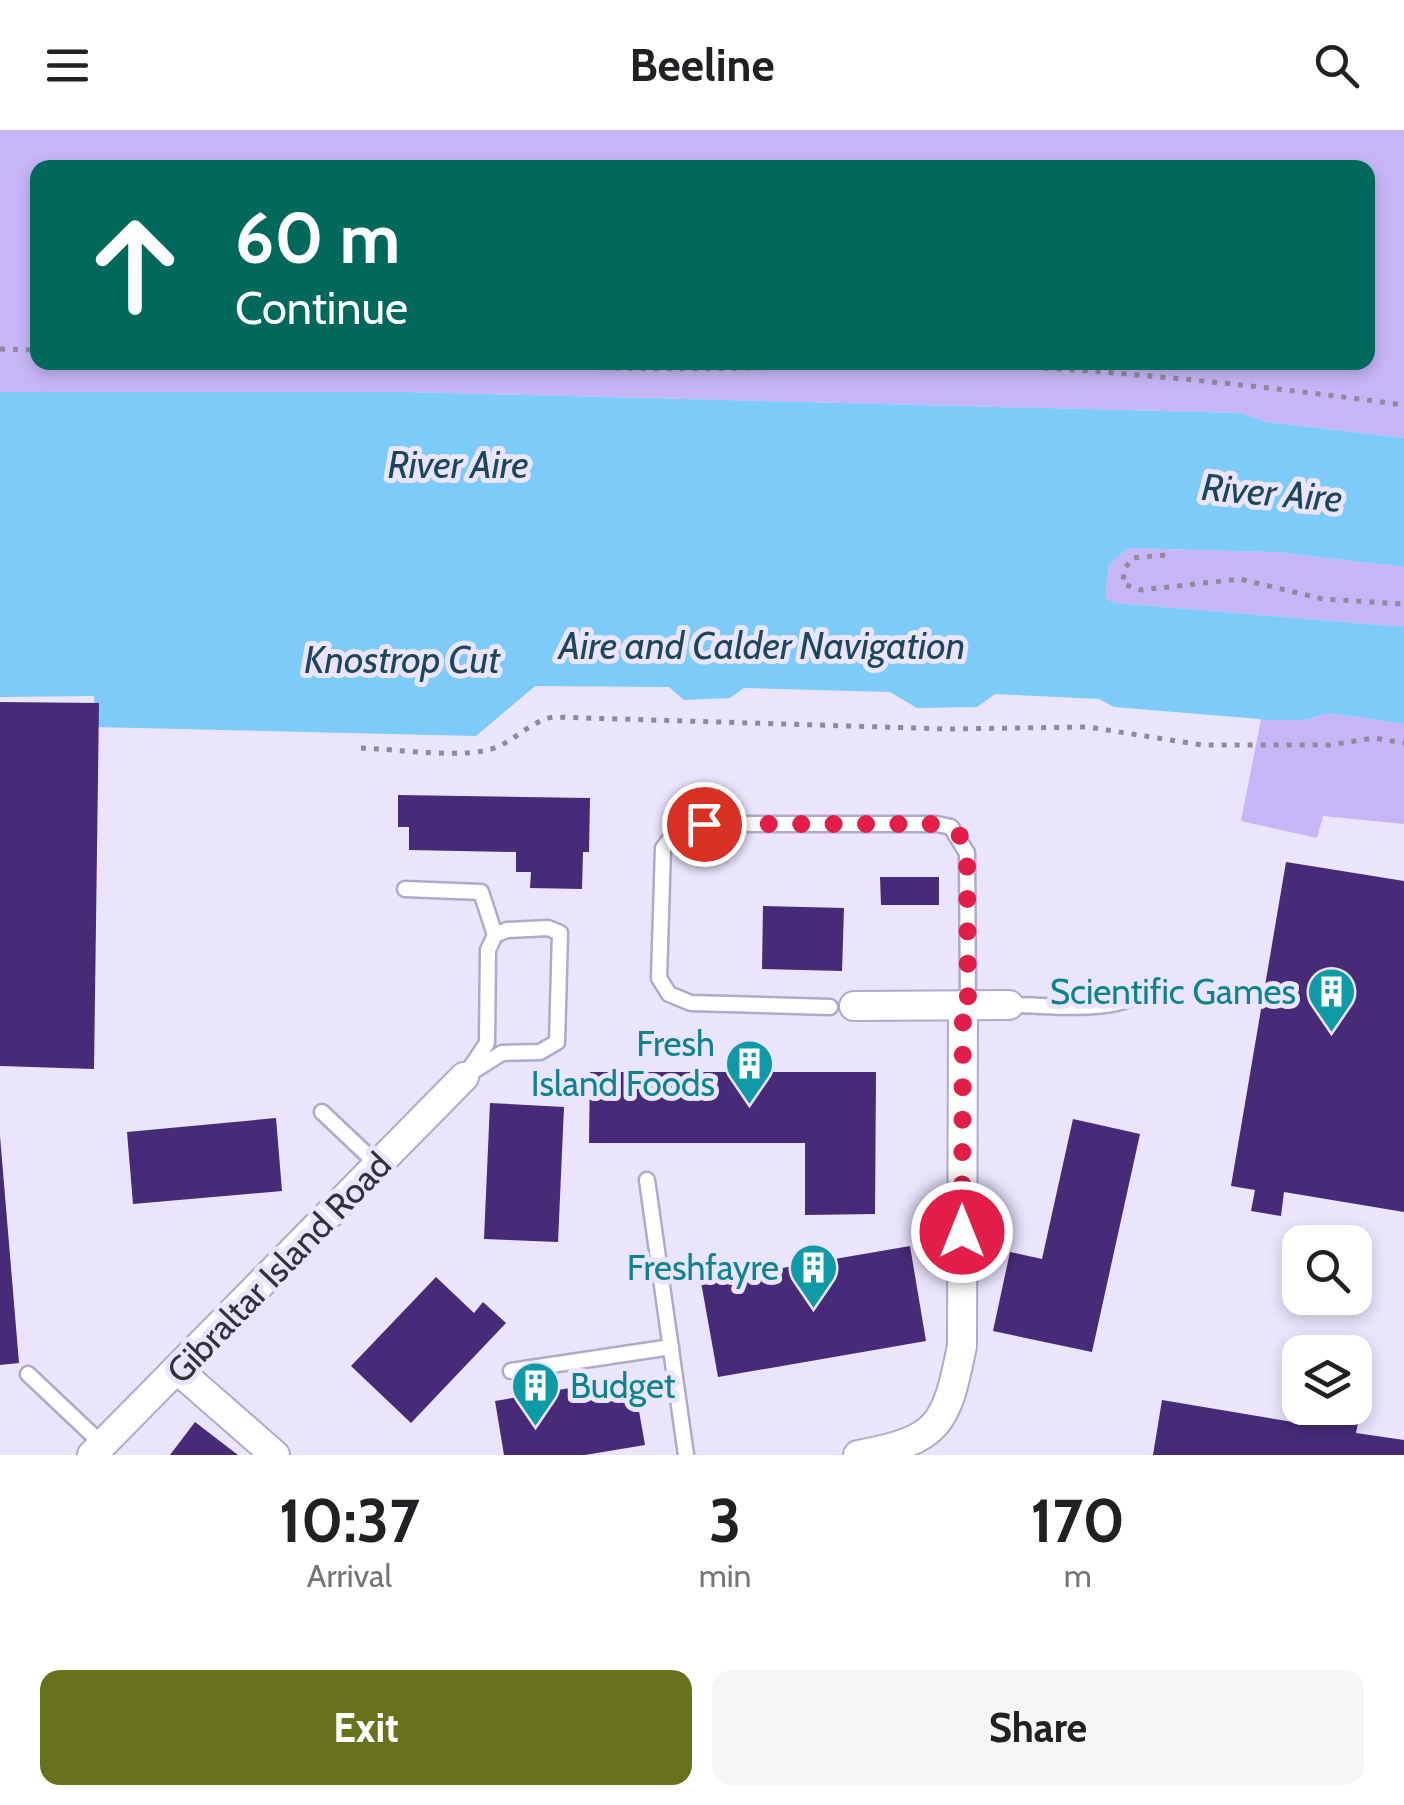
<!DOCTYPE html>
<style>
:root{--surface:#fff;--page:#f6f6f6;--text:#202124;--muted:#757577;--accent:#68721c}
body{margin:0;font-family:Cabin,sans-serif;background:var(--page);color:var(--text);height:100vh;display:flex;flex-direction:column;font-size:38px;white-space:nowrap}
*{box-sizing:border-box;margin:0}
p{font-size:32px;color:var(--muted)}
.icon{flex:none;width:55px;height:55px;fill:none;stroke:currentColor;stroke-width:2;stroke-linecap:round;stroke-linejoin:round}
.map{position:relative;height:1325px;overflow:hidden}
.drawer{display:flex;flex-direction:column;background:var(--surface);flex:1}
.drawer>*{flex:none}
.top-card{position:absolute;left:30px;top:30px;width:1345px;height:210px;border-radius:20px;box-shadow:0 5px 15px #0003;background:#00695c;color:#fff;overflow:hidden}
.buttons{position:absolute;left:1282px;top:1095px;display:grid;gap:20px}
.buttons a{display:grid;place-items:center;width:90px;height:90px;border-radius:20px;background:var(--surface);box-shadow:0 5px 15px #0003;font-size:50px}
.pin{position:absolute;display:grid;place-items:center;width:85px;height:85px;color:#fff;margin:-42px;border:5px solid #fff;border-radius:50%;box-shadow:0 2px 10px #0007}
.me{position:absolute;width:110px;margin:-55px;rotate:0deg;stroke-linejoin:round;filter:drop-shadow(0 0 8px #0008)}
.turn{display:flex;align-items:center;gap:35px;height:210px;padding:0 40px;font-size:45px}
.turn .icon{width:130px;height:130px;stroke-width:2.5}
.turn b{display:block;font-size:70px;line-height:85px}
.eta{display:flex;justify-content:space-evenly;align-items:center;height:170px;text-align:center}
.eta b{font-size:60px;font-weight:700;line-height:70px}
.primary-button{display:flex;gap:20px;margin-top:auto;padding:20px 40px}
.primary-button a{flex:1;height:115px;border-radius:20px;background:var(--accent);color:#fff;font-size:40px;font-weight:700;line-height:115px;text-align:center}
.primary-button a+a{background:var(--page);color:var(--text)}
header{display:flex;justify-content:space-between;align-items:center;height:130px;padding:0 40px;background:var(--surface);font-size:45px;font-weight:700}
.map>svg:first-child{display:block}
</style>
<header><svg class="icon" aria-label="menu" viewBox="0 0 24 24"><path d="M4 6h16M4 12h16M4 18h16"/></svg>Beeline<svg class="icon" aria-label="search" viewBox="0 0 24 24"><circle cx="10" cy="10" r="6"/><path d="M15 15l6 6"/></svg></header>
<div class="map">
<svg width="1404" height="1325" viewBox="0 0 1404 1325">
<rect width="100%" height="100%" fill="#eae4fd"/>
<g fill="#c7b6f6" fill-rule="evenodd">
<path d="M 0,0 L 1404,0 L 1404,308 L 1267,292 L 1240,283 L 405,262 L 0,262 ZM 38,38 L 1368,38 L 1368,232 L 38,232 Z"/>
<polygon points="1129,418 1275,422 1404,437 1404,497 1115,473 1105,468 1109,434"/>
<polygon points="1329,583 1404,594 1404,694 1323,686 1317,708 1241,691 1261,589 1304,590"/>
</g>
<polygon fill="#7ccbf9" points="0,262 405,262 1240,283 1267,292 1404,308 1404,437 1275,422 1129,418 1109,434 1105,468 1115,473 1404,497 1404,594 1329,583 1304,590 1272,590 1114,577 1099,569 995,564 977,577 917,578 890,562 744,558 730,568 684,570 669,557 535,556 476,606 95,597 94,566 0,567"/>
<g fill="#472a78">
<polygon points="0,572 99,573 94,939 0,936"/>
<polygon points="398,665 590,668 589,722 583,722 582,759 530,758 531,742 516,742 516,722 409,720 409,697 398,697"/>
<polygon points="1286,732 1404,751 1404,1082 1284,1062 1281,1086 1251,1081 1255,1060 1231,1056"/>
<polygon points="880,747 939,747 939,775 881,775"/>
<polygon points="763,776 844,778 842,841 762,839"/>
<polygon points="590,942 876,942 875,1084 805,1085 805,1013 589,1013"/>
<polygon points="490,973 564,977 558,1112 484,1109"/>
<polygon points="276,988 282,1061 133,1074 127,1002"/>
<polygon points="1073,989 1140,1004 1092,1222 993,1201 1010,1122 1042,1129"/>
<polygon points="0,1006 19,1233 0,1235"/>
<polygon points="910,1116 926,1211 718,1247 701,1152"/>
<polygon points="436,1147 474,1183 483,1172 506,1193 411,1293 351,1236"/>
<polygon points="633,1247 645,1315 585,1325 504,1325 495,1271"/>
<polygon points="1162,1270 1305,1294 1308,1280 1359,1288 1356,1303 1404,1310 1404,1325 1153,1325"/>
<polygon points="195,1292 238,1325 170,1325"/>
</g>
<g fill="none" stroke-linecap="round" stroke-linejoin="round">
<defs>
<g id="lane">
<polyline points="405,759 481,762 495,805"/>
<polygon points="548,798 560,803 557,912 540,922 502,923 464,947 487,913 488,820 495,805 507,800"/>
<path d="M 1009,875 C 1058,875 1114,886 1155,856"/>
<polyline points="830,877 691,873 669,864 659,848 663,718 677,700 704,694 937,694 951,697 967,723 968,876"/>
<polyline points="322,982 379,1036"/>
<polyline points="647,1050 686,1325"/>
<polyline points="511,1241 671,1217"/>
<polyline points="28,1244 103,1315"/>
</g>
<g id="street">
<polyline points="854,876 1009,875"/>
<polyline points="179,1241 275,1325"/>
<polyline points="92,1325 464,947"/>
<path d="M 858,1325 C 939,1310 946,1296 962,1216 L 963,875"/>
</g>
</defs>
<use href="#lane" stroke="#b1a9c8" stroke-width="19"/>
<use href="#street" stroke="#b1a9c8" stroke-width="32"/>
<g stroke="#8e8a9c" stroke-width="5" stroke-dasharray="5 8" stroke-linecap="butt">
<polyline points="0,219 38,220"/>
<path d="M 524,232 C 690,249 858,228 1025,237 C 1152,244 1279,258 1404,275"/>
<polyline points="1165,425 1132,428 1124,440 1123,454 1141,460 1240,449 1323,469 1404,474"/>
<path d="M 361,618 C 396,619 467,630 497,617 C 518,608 530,592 553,587 L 949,599 L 1088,597 L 1202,615 L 1330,615 L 1374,608 L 1404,613"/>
</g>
<use href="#lane" stroke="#fff" stroke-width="14"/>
<use href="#street" stroke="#fff" stroke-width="28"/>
</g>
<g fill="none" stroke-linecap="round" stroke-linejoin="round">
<path stroke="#e11d48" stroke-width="18" stroke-dasharray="0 32.4" d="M 704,694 L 937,694 C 954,696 964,706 967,723 L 968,876 L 963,875 L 962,1102"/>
</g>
<defs>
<symbol id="building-pin" viewBox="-11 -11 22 30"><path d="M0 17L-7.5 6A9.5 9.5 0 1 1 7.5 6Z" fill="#0f9aa8" stroke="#eae4fd"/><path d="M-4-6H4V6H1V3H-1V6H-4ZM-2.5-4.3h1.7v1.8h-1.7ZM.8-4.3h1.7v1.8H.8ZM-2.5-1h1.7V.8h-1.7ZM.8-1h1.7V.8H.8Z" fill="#fff"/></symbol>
</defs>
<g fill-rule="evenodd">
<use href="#building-pin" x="1304" y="834" width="55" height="75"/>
<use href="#building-pin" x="722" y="906" width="55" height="75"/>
<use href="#building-pin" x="786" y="1110" width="55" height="75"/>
<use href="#building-pin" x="508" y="1228" width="55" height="75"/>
</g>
<g text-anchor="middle" stroke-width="10" stroke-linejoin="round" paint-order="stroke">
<g font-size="35" fill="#0d838f" stroke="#eae4fd" text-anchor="end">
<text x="1296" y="874">Scientific Games</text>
<text x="715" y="926">Fresh<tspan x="715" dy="40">Island Foods</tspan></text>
<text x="779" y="1150">Freshfayre</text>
<text x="570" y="1268" text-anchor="start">Budget</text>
</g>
<g font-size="35" fill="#33303c" stroke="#eae4fd">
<text transform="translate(279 1138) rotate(-46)" y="12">Gibraltar Island Road</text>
</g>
<g font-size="38" font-style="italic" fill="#1b475e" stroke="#eae4fd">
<text x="458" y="348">River Aire</text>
<text transform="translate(1272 363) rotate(5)" y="13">River Aire</text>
<text x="762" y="529">Aire and Calder Navigation</text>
<text x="402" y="543">Knostrop Cut</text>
</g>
</g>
</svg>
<div class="buttons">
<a><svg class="icon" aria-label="search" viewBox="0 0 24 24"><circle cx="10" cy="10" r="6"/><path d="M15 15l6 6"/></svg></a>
<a><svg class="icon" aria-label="layers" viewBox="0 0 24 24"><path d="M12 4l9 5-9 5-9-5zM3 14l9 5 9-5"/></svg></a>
</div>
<div class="pin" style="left:704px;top:694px;background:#d93025"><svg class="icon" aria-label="arrive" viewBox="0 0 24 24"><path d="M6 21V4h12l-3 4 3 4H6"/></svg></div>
<svg class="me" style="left:962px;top:1102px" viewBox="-20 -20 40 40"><circle r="17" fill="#e11d48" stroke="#fff" stroke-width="3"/><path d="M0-11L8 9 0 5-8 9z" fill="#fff"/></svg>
<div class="top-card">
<div class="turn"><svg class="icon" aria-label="ahead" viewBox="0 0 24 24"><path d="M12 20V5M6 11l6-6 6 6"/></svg><div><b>60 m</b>Continue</div></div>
</div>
</div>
<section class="drawer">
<div class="eta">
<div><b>10:37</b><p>Arrival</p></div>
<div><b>3</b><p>min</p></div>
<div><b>170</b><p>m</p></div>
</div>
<div class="primary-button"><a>Exit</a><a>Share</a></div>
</section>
